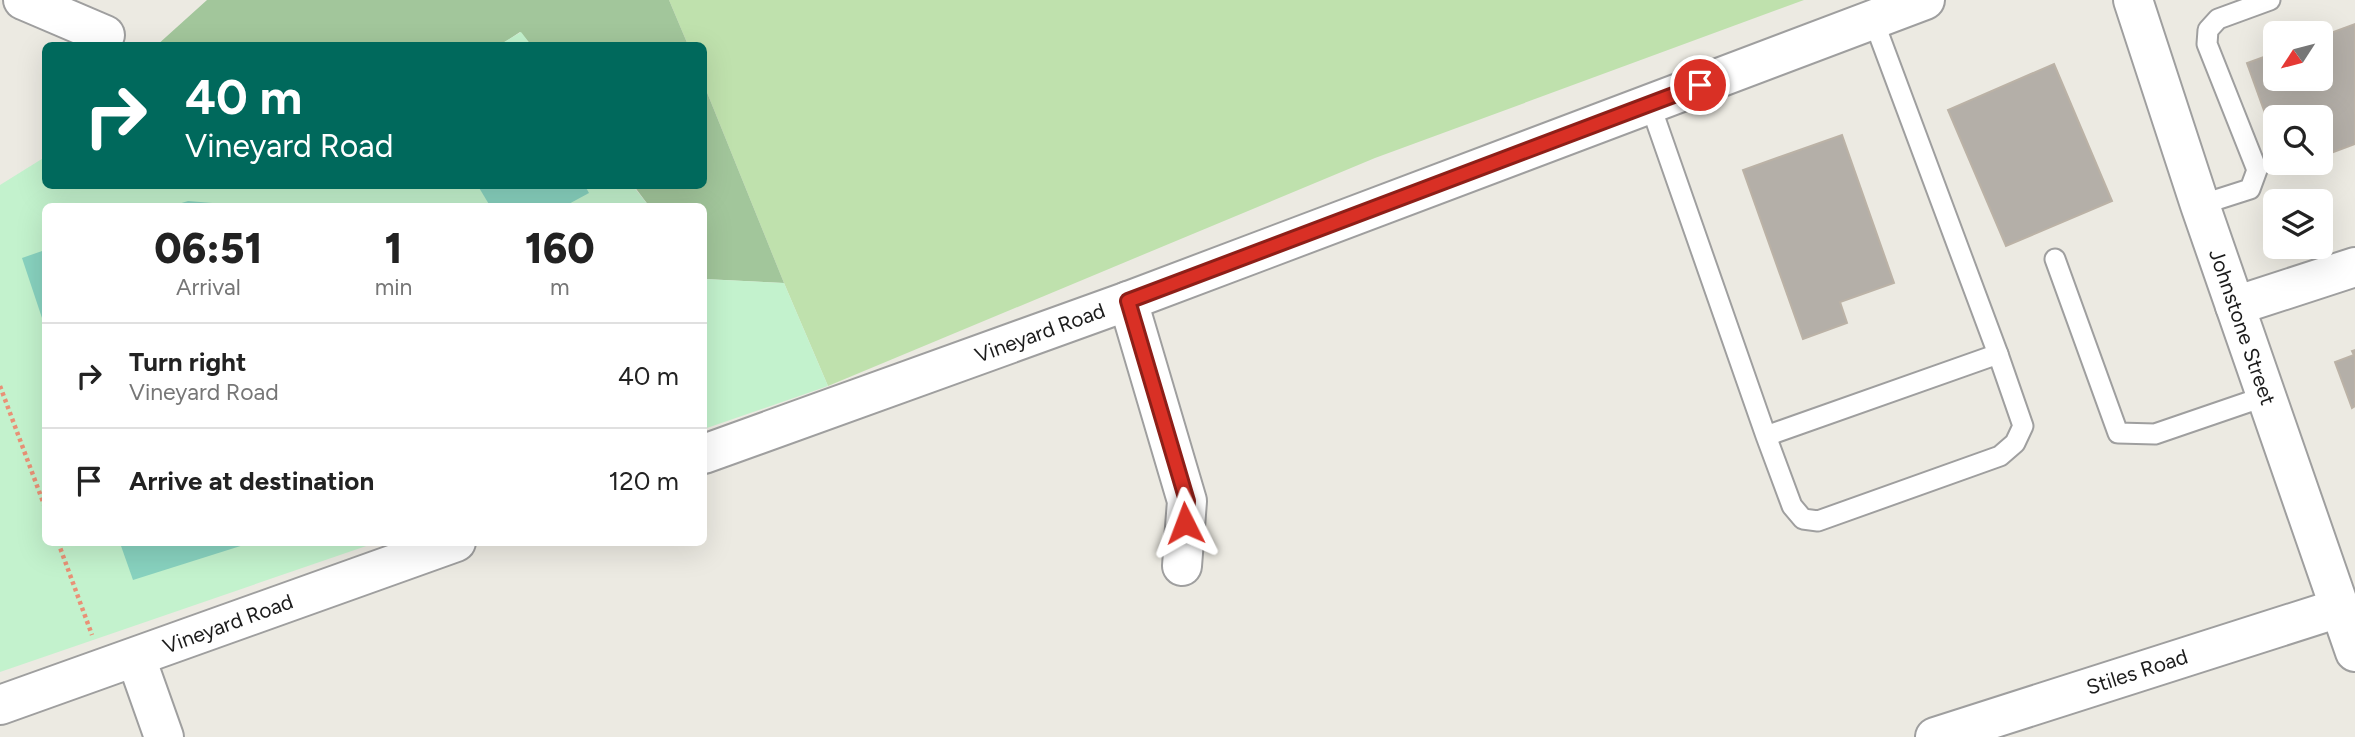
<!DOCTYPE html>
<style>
:root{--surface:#fff;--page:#f6f6f6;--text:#222;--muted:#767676;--line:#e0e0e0}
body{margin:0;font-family:Figtree,sans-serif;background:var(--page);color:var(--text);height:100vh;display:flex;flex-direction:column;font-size:26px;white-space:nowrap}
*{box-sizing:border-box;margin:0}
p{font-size:23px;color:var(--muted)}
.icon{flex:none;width:38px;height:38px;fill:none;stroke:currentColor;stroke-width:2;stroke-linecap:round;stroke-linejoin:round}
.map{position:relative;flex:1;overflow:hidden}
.side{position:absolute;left:42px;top:203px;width:665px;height:343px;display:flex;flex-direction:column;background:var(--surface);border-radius:10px;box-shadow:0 7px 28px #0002}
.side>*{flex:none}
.guide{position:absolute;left:42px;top:42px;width:665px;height:147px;border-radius:10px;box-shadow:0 7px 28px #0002;background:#00695c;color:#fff;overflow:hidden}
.needle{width:46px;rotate:234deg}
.buttons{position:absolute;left:2263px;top:21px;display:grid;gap:14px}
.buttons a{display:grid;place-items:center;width:70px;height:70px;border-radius:10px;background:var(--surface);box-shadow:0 7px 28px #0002;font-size:35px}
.pin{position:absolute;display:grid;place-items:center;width:60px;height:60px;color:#fff;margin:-30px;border:4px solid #fff;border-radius:50%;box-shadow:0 2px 7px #0007}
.me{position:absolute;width:77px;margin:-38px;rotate:357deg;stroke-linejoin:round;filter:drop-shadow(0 0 5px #0008)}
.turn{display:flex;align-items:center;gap:24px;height:147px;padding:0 28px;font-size:32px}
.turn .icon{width:91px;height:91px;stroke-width:2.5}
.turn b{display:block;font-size:49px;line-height:60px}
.eta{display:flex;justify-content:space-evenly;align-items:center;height:119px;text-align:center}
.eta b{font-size:42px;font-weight:800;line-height:49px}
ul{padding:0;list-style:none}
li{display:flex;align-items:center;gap:21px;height:105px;padding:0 28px;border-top:2px solid var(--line)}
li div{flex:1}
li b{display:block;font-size:26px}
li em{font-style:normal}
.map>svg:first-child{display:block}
</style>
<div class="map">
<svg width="2355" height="737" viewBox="0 0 2355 737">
<rect width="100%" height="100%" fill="#eceae2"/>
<polygon fill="#bfe1ad" points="669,0 1804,0 1375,158 828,386 784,283 704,85 704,46 688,45"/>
<g fill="#a2c69b">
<polygon points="207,0 669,0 688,45 531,45 520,32 499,46 156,46"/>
<polygon points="704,85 784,283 704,279 704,206 649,206 634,186 704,186"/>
</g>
<g fill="#c3f2cd">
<polygon points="521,32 531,45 499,45"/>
<polygon points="45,157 46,186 633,186 649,206 46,206 46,542 375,543 0,672 0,185"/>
<polygon points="704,279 784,283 828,386 704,429"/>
</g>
<g fill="#88d2bf">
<polygon points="478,186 585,186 589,193 565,206 490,206"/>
<polygon points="188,201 249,206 172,206"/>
<polygon points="45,250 46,250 45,327 22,258"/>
<polygon points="120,543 120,542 250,543 133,580"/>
</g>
<g fill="#b4afa8" stroke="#bbb2a6" stroke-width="2">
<polygon points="2355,24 2355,144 2320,157 2320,117 2275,117 2275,141 2247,63 2275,53 2275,79 2320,79 2320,37"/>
<polygon points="2054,64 2112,201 2006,246 1948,110"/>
<polygon points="1842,135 1894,283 1840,302 1847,323 1803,339 1743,170"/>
<polygon points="2283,163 2303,163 2285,169"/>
<polygon points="2355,350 2355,406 2352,408 2335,362 2354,355 2352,351"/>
</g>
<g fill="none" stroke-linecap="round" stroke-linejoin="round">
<defs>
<g id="service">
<polyline points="1873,19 1998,354"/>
<polyline points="1650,104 1766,436 1792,506 1803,519 1818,521 2000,456 2015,443 2023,426 1998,354 1766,436"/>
<polyline points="2200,205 2250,189 2257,170 2207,44 2208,30 2218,19 2270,0"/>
<polyline points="2055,259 2118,433 2155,434 2266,396"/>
</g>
<g id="minor">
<polyline points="23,0 105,35"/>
<polyline points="2133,0 2200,205 2355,652"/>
<polyline points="1128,301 1187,501 1182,566"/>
<polyline points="2235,306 2355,267"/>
<polyline points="136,658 164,737"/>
<polyline points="1935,737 2339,608"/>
</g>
<g id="tertiary">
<polyline points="704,454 1128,301 1925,0"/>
<polyline points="0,705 456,542"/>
</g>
</defs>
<use href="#service" stroke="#9f9f9f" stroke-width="23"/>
<use href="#minor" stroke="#9f9f9f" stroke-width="42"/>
<use href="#tertiary" stroke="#9f9f9f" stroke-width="42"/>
<g stroke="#e99176" stroke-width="4.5" stroke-dasharray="3.5 3.5" stroke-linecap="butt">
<polyline points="0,386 46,510"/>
<polyline points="58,542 92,635"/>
</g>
<use href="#service" stroke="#fff" stroke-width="19"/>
<use href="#minor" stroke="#fff" stroke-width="38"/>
<use href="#tertiary" stroke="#fff" stroke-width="38"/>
</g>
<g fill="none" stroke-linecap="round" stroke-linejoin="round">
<defs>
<polyline id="route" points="1185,523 1187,501 1128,301 1700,85"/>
</defs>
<use href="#route" stroke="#8d1f18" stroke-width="18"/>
<use href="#route" stroke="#d93025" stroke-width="12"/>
</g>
<g text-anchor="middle" stroke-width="6" stroke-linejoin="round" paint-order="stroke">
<g font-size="21" fill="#1b1b1b" stroke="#fff">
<text transform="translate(2242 327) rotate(71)" y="7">Johnstone Street</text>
<text transform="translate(1040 333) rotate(-20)" y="7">Vineyard Road</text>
<text transform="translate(228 624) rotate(-20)" y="7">Vineyard Road</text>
<text transform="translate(2137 672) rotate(-18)" y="7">Stiles Road</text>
</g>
</g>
</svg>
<div class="buttons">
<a><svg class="needle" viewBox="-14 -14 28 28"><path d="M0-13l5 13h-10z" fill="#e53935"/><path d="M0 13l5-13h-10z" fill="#767676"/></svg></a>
<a><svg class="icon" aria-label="search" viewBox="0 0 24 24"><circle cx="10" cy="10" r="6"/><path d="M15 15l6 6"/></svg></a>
<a><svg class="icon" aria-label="layers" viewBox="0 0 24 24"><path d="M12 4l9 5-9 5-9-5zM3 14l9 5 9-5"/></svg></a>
</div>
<div class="pin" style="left:1700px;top:85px;background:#d93025"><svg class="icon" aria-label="arrive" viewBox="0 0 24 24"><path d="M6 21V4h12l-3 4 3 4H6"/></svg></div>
<svg class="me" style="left:1185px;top:523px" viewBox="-20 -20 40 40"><path d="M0-17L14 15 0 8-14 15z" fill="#d93025" stroke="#fff" stroke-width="4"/></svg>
<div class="guide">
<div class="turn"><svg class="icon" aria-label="right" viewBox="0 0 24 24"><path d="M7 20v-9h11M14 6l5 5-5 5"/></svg><div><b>40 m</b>Vineyard Road</div></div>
</div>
<section class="side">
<div class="eta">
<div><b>06:51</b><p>Arrival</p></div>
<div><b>1</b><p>min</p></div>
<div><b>160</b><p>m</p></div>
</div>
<ul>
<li><svg class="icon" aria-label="right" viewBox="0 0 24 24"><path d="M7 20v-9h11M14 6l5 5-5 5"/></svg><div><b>Turn right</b><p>Vineyard Road</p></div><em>40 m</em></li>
<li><svg class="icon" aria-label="arrive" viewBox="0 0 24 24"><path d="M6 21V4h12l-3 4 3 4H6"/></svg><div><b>Arrive at destination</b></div><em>120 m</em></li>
</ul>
</section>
</div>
